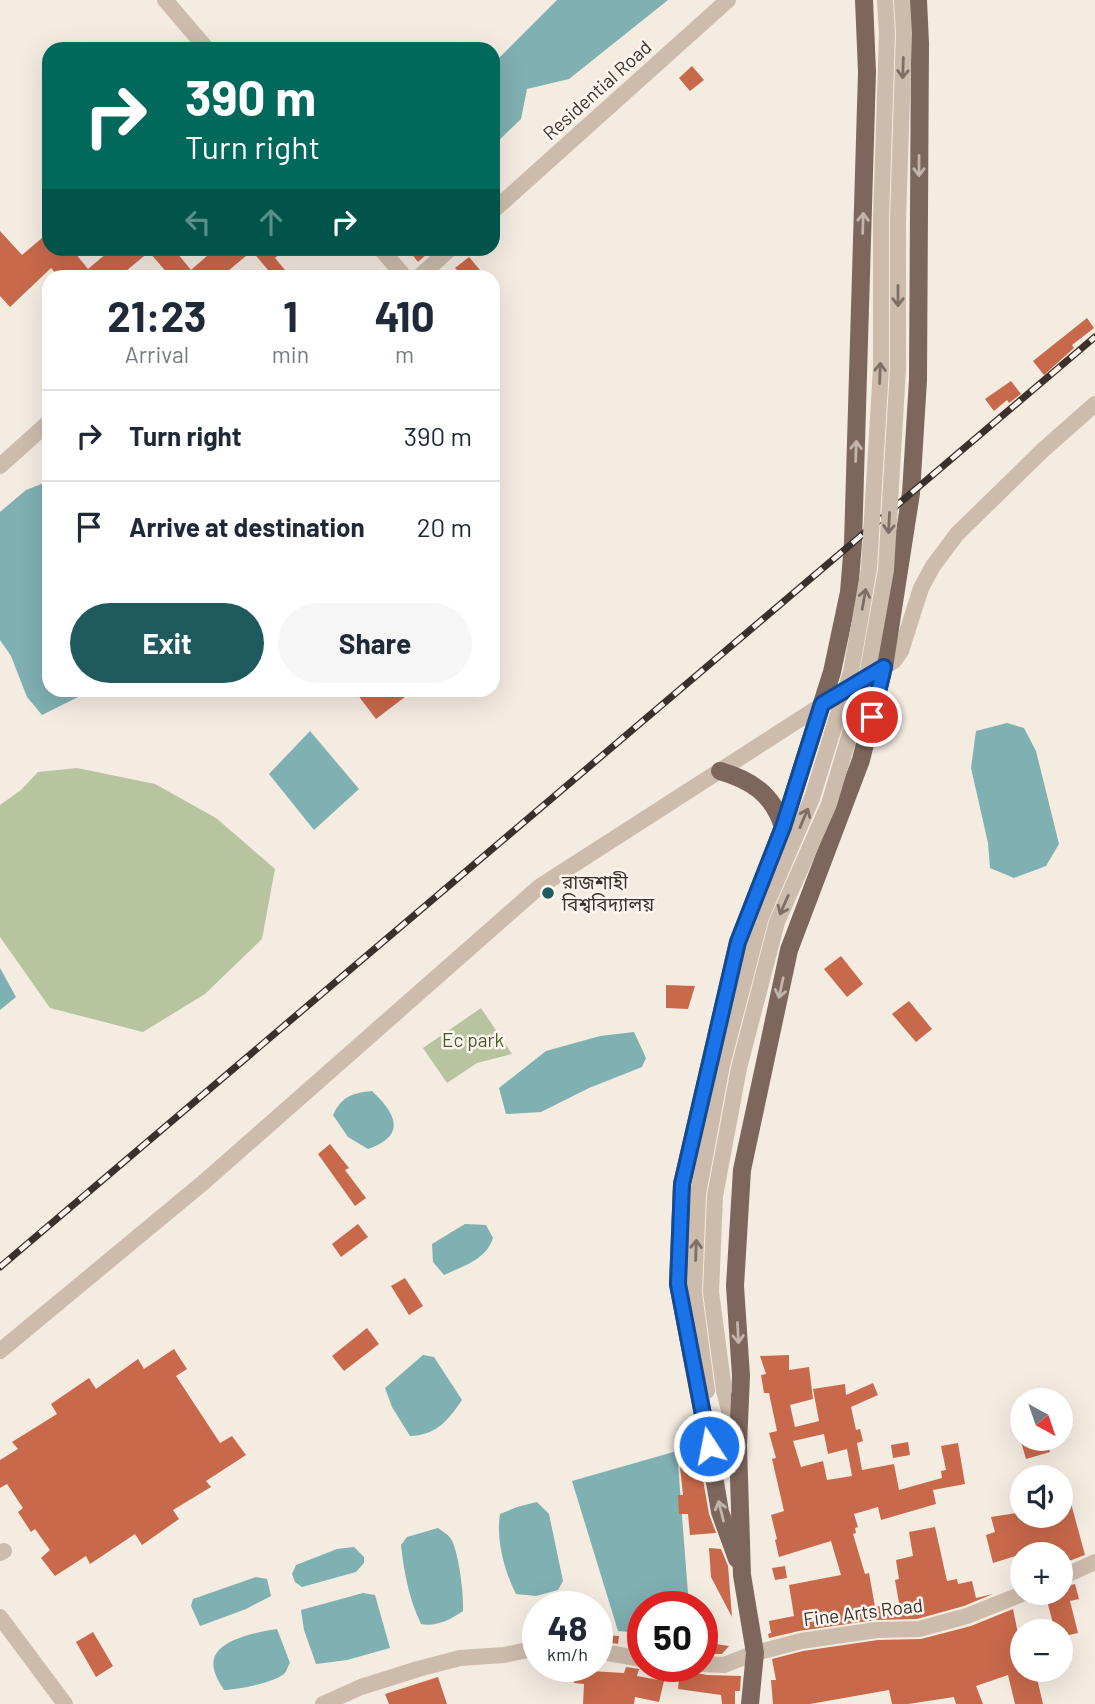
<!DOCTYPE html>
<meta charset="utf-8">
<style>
:root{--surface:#fff;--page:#f6f6f7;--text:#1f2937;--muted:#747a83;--line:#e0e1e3;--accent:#1f5a5e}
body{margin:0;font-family:Barlow,"Noto Sans Bengali",sans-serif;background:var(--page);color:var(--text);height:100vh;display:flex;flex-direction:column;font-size:26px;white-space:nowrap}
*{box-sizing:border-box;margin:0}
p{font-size:23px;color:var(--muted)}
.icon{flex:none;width:38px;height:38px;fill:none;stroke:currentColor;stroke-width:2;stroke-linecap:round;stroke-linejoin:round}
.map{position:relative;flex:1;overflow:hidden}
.panel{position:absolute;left:42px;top:270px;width:458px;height:427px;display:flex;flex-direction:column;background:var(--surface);border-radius:21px;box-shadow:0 7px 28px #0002}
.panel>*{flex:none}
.banner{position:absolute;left:42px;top:42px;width:458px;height:214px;border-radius:21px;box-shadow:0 7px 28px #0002;background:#00695c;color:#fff;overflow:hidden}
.needle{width:46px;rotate:140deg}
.tools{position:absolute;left:1010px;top:1388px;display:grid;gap:14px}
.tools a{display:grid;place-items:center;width:63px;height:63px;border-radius:50%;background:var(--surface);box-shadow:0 7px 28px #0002;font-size:35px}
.speed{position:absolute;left:522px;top:1591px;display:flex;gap:14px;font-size:35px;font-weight:700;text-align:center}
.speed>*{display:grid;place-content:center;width:91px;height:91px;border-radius:50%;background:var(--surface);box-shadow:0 7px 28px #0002;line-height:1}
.speed small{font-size:18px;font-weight:400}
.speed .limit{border:10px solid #d22;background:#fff;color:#111}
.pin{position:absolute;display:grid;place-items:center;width:60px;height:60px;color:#fff;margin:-30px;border:4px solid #fff;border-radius:50%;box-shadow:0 2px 7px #0007}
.me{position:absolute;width:77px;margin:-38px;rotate:349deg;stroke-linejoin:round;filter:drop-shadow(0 0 5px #0008)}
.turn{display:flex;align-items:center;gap:24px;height:147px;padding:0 28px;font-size:32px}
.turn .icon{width:91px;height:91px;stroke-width:2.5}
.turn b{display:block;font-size:49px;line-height:60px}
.lanes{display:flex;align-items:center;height:66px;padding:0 28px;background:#0003;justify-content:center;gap:35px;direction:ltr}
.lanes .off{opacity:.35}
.eta{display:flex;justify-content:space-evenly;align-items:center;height:119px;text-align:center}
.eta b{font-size:42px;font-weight:700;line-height:49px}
.primary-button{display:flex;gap:14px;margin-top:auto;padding:14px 28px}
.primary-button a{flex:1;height:80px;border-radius:42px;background:var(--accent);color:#fff;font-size:28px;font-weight:700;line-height:80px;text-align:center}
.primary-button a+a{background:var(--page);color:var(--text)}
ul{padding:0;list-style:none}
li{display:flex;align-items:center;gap:21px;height:91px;padding:0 28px;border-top:2px solid var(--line)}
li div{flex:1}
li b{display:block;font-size:26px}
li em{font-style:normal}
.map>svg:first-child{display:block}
</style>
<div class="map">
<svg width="1095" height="1704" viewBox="0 0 1095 1704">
<rect width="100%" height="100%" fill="#f4ebe1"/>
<g fill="#b8c4a0">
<polygon points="77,768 155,784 216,818 275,869 262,939 205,994 143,1032 50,1008 0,937 0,805 21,790 38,772"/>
<polygon points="481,1008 512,1054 477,1063 447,1083 423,1048"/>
</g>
<g fill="#7fb0b2">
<polygon points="557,0 668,0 569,79 527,89 521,119 494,145 494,63"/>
<polygon points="49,481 49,690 92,690 42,715 27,697 11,656 0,640 0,512 26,490"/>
<polygon points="1007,723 1024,728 1036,751 1059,844 1046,866 1014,878 990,868 988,843 971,768 976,731"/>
<polygon points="310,731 359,789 314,830 269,774"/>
<polygon points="0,968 16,997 0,1010"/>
<polygon points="634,1032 646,1058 642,1067 589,1088 541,1112 506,1114 499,1088 546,1051 600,1036"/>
<path d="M 372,1091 C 396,1114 407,1135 368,1149 L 348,1137 L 333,1115 C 342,1096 352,1093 372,1091 Z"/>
<path d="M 465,1224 L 486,1225 L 493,1238 C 486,1260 463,1266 444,1275 L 433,1262 L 432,1244 Z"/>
<path d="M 423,1355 L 434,1357 L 462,1400 C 448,1420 437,1435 410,1436 L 392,1407 L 385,1388 Z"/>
<polygon points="677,1451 689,1606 642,1606 642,1633 618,1631 572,1481"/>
<path d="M 537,1502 L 549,1514 L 563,1581 L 558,1590 L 536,1596 L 516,1594 C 504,1570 496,1540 500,1514 L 517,1507 Z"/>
<path d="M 438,1528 C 442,1531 449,1535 451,1539 C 459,1552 464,1596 463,1611 C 450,1620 436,1627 421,1624 C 409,1599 404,1572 401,1545 L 407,1537 Z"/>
<polygon points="354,1547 364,1557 364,1563 356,1572 302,1587 295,1582 292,1574 296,1565 337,1549"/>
<polygon points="256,1577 267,1579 271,1596 246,1609 200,1626 191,1606 193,1599"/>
<polygon points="363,1593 375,1595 390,1648 347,1660 316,1664 304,1630 301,1610"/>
<path d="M 277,1629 L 290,1663 C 289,1664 286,1672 285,1673 C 275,1683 238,1689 224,1690 C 219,1682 211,1670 214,1659 C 219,1639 259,1632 277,1629 Z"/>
</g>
<g fill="#c8694b" fill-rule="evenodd">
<polygon points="692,66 704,80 690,91 679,78"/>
<polygon points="0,231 22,255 49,232 49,248 71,248 88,269 113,248 173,248 191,270 216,248 286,248 275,258 290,276 273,276 252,251 222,276 170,276 149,252 120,276 58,276 51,268 10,307 0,296"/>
<polygon points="407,248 434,248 418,262"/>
<polygon points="469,257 480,270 473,276 463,276 455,268"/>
<polygon points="1087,318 1094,328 1072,345 1074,348 1044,375 1033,361"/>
<polygon points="1011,381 1021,394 1009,403 1007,400 994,411 985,399"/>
<polygon points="354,690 414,690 376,719"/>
<polygon points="841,956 863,984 847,997 824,969"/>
<polygon points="666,985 695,986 688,1009 666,1008"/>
<polygon points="909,1001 932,1029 916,1042 892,1014"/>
<polygon points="330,1144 349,1168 345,1170 366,1198 355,1206 318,1154"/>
<polygon points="358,1224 368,1237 341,1257 332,1244"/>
<polygon points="405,1278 423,1306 409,1315 391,1286"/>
<polygon points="367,1328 379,1344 344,1371 332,1356"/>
<polygon points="174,1349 187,1369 176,1376 220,1443 232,1436 246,1455 206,1481 211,1487 173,1510 179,1519 142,1545 135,1534 90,1564 86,1556 55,1576 41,1558 50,1550 35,1529 31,1532 18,1512 23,1508 7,1484 0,1488 0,1460 18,1449 12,1442 57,1414 51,1404 89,1378 96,1389 138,1359 144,1369"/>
<path d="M 789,1355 L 789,1370 L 809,1367 L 813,1399 L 790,1405 L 795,1427 L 819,1421 L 813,1389 L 845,1384 L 846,1395 L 873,1383 L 878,1395 L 851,1407 L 856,1430 L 860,1429 L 863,1441 L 857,1443 L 862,1470 L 894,1464 L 899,1490 L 942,1478 L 941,1471 L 946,1470 L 941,1446 L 958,1443 L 965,1484 L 933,1490 L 936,1504 L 881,1520 L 878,1507 L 854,1514 L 858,1527 L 855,1528 L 856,1533 L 853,1534 L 865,1574 L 869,1573 L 875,1607 L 899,1603 L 895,1580 L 899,1579 L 896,1560 L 913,1556 L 909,1532 L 935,1527 L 947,1581 L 957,1579 L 958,1584 L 972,1581 L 976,1598 L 993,1594 L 964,1606 L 917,1619 L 875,1620 L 799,1631 L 769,1638 L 768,1634 L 771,1633 L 769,1621 L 794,1616 L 789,1585 L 841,1575 L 831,1541 L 779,1557 L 775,1540 L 777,1539 L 771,1515 L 784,1511 L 772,1459 L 776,1458 L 769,1433 L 777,1431 L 769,1393 L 764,1393 L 761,1375 L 766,1374 L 760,1356 ZM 824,1434 L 828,1454 L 847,1449 L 852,1476 L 827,1480 L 823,1461 L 801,1467 L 793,1441 Z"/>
<polygon points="1020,1438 1046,1438 1050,1452 1026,1459"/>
<polygon points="908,1442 910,1455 893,1458 891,1445"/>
<polygon points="679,1457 699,1457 709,1514 716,1533 690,1535 688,1514 679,1514 678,1495 683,1495"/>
<polygon points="1060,1474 1063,1474 1085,1555 1061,1564 1060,1554 1022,1554 993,1563 986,1535 995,1532 991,1517 1022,1512 1022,1516 1060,1516"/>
<polygon points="709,1548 721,1549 728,1566 732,1617 711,1577"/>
<polygon points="785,1566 787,1578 775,1580 772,1568"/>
<polygon points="1075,1584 1079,1599 1070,1601 1078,1633 1060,1637 1060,1631 1055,1631 1046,1597 1060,1593 1060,1588"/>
<polygon points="1013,1609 1022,1653 1022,1670 1035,1670 1043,1704 1015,1704 1008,1675 976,1686 983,1704 956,1704 954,1697 908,1704 892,1704 889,1690 810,1704 773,1704 771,1680 776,1680 772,1659 803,1651 878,1640 921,1639 971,1626"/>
<polygon points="93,1632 113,1666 96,1677 76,1642"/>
<polygon points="601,1635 619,1636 618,1644 600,1641"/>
<polygon points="702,1642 729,1646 722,1654 702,1654"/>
<polygon points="575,1666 591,1666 591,1671 624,1673 626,1667 639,1669 637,1676 664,1681 659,1702 635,1697 634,1704 583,1704 584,1684 574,1683"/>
<polygon points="680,1670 707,1675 741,1676 740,1691 735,1691 735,1704 722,1704 721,1695 678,1689"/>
<polygon points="438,1677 447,1704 389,1704 385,1694"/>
</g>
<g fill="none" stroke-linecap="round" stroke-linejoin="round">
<g stroke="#cdbbac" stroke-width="16">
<polyline points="165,0 207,49"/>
<polyline points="494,210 728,0"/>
<polyline points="380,248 404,276"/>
<polyline points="420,276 451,248"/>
<polyline points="0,466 49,422"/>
<polyline points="875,672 894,661 901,651 921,588 933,566 957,534 1043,450 1095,404"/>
<polyline points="0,1351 204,1182 539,887 853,685"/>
<polyline points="724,1390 735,1435"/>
<polyline points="0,1553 4,1551"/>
<polyline points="1060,1578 1095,1562"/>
<polyline points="0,1617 65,1704"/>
<polyline points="597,1651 642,1659"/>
<polyline points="702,1664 724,1665 755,1653 801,1641 877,1630 919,1629 967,1616 1027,1592"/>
<polyline points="323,1704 361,1687 418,1669 460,1658 504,1655 537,1648"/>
</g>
<g stroke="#7d675c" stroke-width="18">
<path d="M 720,771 C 751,780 773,794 783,827"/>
<polyline points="737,1559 720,1512 709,1446 678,1284 682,1184 738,942 783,827 832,672 849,592 853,543 867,72 864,0"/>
<polyline points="750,1704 755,1653 742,1575 738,1445 741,1376 735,1286 742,1170 789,950 861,760 884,667 911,493 918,380 920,43 918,0"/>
</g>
<defs>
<polyline id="rail" points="0,1267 1095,337"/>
</defs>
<use href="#rail" stroke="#3b302b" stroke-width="7"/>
<use href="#rail" stroke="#fbf5ee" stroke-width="4.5" stroke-dasharray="13" stroke-linecap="butt"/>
<g stroke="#cdbbac" stroke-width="16">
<polyline points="724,1390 711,1292 715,1196 739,1068 777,922 829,804 867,676 886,570 898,369 898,220 904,33 902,0"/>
<polyline points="707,1391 694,1293 698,1194 722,1065 761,917 812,798 851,672 869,568 881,368 881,219 887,33 885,0"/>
</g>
</g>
<defs><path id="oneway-shaft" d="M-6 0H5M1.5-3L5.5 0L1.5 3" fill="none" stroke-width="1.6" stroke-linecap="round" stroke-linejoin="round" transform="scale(1.75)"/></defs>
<g stroke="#7d6f65">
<use href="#oneway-shaft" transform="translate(903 68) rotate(92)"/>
<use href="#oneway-shaft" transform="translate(898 296) rotate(90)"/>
<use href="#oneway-shaft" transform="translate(880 373) rotate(-88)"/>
<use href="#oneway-shaft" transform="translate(889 523) rotate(93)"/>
<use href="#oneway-shaft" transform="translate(864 599) rotate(-80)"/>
<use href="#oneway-shaft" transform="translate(804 818) rotate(-67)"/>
<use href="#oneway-shaft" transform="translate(784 905) rotate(114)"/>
<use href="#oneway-shaft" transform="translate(696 1250) rotate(-88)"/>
</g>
<g stroke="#c2b5ac">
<use href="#oneway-shaft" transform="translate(919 166) rotate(90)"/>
<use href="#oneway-shaft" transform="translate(863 223) rotate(-88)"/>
<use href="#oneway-shaft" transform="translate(856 451) rotate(-88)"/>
<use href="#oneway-shaft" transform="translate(781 988) rotate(102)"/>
<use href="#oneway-shaft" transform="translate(738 1333) rotate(87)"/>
<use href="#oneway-shaft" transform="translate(721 1511) rotate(-104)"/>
</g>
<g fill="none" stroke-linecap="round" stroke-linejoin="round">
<defs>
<polyline id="route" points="709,1446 678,1284 682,1184 738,942 783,827 822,704 884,667 872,717"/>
</defs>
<use href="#route" stroke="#114b97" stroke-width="18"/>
<use href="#route" stroke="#1a73e8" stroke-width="12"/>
</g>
<circle fill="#1f5a5e" stroke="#fbf5ee" stroke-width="2.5" cx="548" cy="893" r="7"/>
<g text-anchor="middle" stroke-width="5" stroke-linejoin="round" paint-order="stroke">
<g font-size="19" fill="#3b302b" stroke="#fbf5ee">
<text transform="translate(597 90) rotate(-42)" y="7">Residential Road</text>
<text transform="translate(863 1612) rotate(-7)" y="7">Fine Arts Road</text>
</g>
<g font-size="19" fill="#3b302b" stroke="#fbf5ee" text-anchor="start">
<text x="562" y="889">রাজশাহী<tspan x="562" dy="22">বিশ্ববিদ্যালয়</tspan></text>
</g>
<g font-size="19" fill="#4a5a2e" stroke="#fbf5ee">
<text x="473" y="1047">Ec park</text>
</g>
</g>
</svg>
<div class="tools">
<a><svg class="needle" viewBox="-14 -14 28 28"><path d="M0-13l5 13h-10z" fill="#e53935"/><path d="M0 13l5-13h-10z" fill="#747a83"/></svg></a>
<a><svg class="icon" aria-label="sound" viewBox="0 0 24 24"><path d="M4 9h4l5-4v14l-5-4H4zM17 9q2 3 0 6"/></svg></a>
<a>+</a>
<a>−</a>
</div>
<div class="speed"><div>48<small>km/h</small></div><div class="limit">50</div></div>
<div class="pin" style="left:872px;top:717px;background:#d93025"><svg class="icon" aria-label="arrive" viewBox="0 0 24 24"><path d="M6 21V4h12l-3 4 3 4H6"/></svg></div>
<svg class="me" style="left:709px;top:1446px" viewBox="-20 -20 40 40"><circle r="17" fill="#1a73e8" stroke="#fff" stroke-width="3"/><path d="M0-11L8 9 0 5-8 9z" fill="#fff"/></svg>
<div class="banner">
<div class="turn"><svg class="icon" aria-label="right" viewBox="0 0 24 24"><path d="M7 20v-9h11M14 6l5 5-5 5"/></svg><div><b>390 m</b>Turn right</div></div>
<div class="lanes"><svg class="icon off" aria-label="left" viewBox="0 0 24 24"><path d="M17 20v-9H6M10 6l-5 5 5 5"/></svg><svg class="icon off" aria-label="ahead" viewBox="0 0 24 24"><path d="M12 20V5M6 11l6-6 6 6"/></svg><svg class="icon" aria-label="right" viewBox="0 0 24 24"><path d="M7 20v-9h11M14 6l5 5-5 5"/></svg></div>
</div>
<section class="panel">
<div class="eta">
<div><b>21:23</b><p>Arrival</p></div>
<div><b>1</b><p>min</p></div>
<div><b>410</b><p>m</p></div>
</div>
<ul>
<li><svg class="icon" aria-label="right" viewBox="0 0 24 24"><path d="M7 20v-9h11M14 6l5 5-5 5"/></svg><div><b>Turn right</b></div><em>390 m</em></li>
<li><svg class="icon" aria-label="arrive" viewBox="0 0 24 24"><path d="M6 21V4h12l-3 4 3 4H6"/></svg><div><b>Arrive at destination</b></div><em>20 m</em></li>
</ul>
<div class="primary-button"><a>Exit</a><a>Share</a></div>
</section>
</div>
